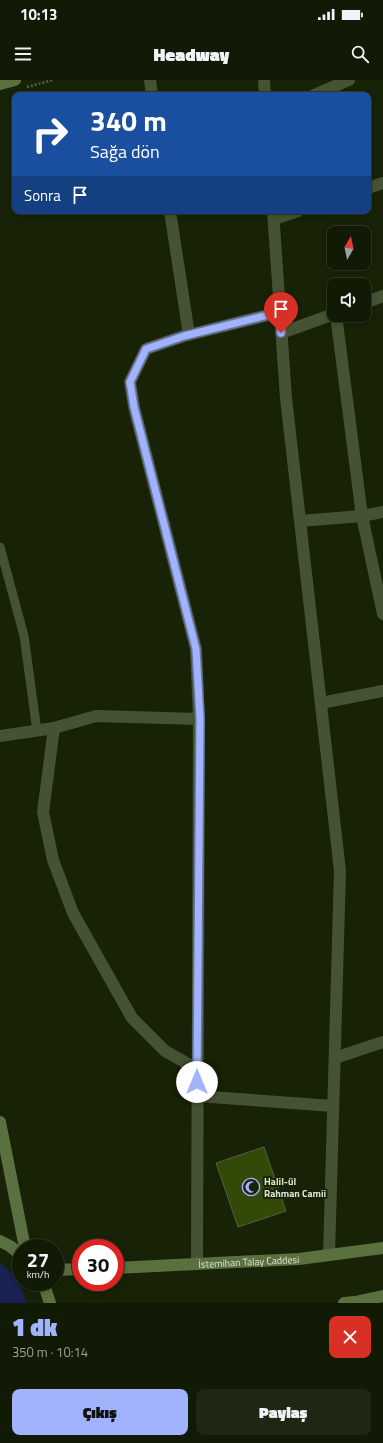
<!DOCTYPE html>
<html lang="tr">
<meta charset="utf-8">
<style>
:root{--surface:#111a05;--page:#1e2713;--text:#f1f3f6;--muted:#9ca19a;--line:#303827;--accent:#a1b3fd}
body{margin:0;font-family:"Titillium Web",sans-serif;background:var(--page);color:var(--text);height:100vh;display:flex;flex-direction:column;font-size:15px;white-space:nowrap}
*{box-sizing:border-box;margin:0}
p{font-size:13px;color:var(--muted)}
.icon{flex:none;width:22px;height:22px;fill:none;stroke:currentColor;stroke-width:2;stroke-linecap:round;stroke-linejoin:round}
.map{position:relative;height:1223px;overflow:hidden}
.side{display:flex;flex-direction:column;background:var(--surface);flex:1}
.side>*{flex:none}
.hud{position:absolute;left:12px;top:12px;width:359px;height:122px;border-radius:8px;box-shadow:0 2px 6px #0003,0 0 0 1px var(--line);background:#1a4fa0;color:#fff;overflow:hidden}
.needle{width:26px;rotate:9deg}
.buttons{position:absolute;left:327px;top:146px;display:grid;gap:8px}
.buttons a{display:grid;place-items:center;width:44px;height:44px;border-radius:8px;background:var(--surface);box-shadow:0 2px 6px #0003,0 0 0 1px var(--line);font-size:20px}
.speed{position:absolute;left:12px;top:1159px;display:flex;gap:8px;font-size:20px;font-weight:700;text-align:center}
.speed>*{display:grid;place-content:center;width:52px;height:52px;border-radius:50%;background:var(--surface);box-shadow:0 2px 6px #0003,0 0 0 1px var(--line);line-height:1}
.speed small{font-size:10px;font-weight:400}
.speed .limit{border:6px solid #d22;background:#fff;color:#111}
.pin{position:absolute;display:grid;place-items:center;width:34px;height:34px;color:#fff;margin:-41px -17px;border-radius:50% 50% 50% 0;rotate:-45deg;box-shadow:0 0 4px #0007}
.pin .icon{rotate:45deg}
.me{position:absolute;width:44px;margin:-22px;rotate:0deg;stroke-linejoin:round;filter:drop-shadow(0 0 3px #0008)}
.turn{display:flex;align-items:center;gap:14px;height:84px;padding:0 12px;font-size:18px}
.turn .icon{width:52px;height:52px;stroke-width:2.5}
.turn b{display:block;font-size:28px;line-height:34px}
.then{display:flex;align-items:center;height:38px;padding:0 12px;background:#0003;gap:8px;font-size:15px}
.round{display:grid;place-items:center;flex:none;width:42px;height:42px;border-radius:8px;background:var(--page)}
.summary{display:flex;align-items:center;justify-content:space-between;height:68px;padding:0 12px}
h1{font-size:24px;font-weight:800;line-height:30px;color:var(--accent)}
.action{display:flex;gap:8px;margin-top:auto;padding:8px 12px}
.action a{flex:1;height:46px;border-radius:8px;background:var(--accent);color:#111;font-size:16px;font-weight:800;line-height:46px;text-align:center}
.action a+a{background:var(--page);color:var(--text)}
.status{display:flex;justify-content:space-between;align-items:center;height:28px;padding:0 20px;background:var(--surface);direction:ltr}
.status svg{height:11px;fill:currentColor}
header{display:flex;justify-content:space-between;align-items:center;height:52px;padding:0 12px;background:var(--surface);font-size:18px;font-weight:800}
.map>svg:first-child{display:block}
</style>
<div class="status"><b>10:13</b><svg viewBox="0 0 49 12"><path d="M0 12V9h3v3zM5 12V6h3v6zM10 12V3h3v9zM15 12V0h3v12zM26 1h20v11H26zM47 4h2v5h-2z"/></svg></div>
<header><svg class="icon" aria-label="menu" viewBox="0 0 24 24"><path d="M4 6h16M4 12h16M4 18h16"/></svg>Headway<svg class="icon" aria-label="search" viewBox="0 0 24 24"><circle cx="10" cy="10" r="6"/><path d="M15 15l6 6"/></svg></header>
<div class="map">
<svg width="383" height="1223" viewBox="0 0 383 1223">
<rect width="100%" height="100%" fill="#172207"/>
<path fill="#1a2153" d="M 0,1183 C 16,1194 21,1206 26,1223 L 0,1223 Z"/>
<polygon fill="#324908" stroke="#536043" points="264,1067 286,1131 238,1147 216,1083"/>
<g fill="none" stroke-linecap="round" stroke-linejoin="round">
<polyline stroke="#566049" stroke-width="2.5" stroke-dasharray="2 2" stroke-linecap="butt" points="27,7 53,0"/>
<polyline stroke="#455334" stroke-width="9" points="0,467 24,556 37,651"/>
<g stroke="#455334" stroke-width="12">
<polyline points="150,0 152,15"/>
<polyline points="264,0 265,15"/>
<polyline points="314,15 349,0"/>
<polyline points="368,108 383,103"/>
<polyline points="170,131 189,255"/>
<polyline points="273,131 286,318 340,791 329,1175"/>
<polyline points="274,139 298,131"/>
<polyline points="364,223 383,216"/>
<polyline points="336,235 362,436 383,534"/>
<polyline points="281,253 334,234"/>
<polyline points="300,441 362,436 383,432"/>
<polyline points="321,623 383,611"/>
<polyline points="54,648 43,732 53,780 73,833 132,938 165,971 197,989"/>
<polyline points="0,656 54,648 96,636 199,639"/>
<polyline points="335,978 383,962"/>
<polyline points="197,1016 333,1026"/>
<polyline points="197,1184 199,639 196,569 134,327 130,302 146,269 184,256 280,232"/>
</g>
<g stroke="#5b703f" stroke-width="12">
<polyline points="0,4 15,0"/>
<polyline points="0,1042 25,1168"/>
<polyline points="0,1161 10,1166 21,1175"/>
<path id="s1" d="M 115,1188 L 299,1179 L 383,1168"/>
<polyline points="55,1190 81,1189"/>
<polyline points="43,1202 50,1223"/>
<polyline points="344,1223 355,1222 383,1216"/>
</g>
</g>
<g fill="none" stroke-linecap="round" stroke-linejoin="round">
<defs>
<polyline id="route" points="197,1002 200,639 196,569 134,327 130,302 146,269 184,256 280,232 281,253"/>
</defs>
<use href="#route" stroke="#6974a4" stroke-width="10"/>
<use href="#route" stroke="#a1b3fd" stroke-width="7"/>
</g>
<defs>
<symbol id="mosque-ring" viewBox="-11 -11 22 22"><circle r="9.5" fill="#172207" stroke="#a1b3fd" stroke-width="1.5"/><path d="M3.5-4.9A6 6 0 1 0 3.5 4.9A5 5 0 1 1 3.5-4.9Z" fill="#a1b3fd"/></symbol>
</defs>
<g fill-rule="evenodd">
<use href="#mosque-ring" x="241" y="1097" width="20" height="20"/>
</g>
<g text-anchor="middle" stroke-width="4" stroke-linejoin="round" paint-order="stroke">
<g font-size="10" font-weight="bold" fill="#dce4d3" stroke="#172207" text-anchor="start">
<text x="264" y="1105">Halil-ül<tspan x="264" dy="12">Rahman Camii</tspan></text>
</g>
<g font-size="10" fill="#dce4d3" stroke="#172207">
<text dy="4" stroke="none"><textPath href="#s1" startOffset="134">İstemihan Talay Caddesi</textPath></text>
</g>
</g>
</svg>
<div class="buttons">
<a><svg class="needle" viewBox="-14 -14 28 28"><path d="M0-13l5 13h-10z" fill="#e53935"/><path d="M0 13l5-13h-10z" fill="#9ca19a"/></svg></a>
<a><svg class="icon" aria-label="sound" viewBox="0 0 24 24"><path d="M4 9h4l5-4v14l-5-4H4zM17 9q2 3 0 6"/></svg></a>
</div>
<div class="speed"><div>27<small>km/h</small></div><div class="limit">30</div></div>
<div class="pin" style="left:281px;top:253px;background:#d93025"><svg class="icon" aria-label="arrive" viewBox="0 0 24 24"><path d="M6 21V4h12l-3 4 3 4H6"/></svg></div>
<svg class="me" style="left:197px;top:1002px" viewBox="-20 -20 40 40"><circle r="19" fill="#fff"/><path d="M0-13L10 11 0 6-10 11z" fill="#a1b3fd"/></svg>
<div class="hud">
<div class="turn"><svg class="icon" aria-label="right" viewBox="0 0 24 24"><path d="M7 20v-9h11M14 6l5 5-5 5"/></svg><div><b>340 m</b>Sağa dön</div></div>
<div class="then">Sonra<svg class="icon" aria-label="arrive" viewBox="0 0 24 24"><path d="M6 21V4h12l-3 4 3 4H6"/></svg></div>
</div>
</div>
<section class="side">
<div class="summary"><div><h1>1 dk</h1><p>350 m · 10:14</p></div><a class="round" style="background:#d93025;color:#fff"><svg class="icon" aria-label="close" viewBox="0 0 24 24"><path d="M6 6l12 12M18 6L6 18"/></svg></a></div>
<div class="action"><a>Çıkış</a><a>Paylaş</a></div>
</section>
